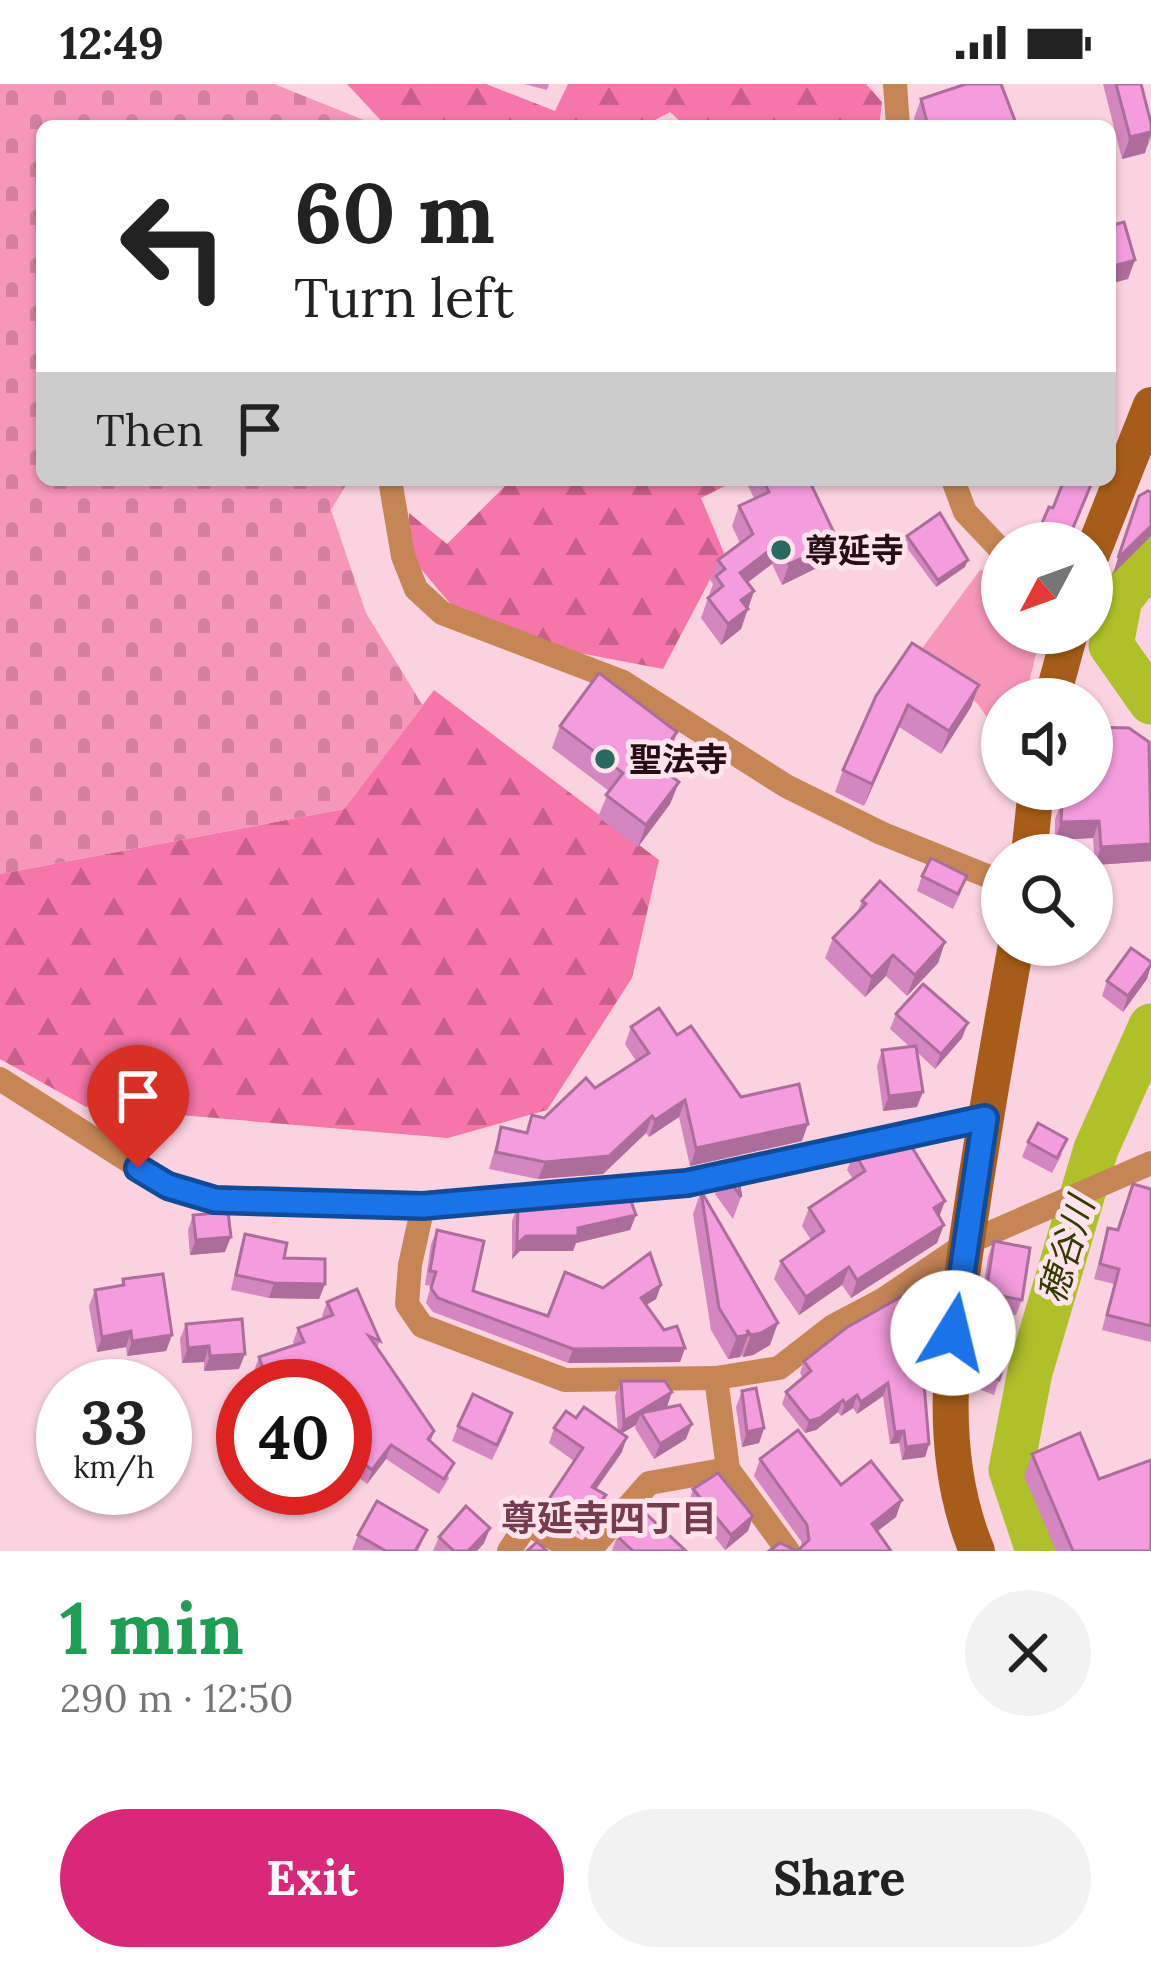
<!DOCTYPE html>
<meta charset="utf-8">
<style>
:root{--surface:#fff;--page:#f2f2f2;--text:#222;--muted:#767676;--accent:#db2777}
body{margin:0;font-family:Lora,"Noto Sans JP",serif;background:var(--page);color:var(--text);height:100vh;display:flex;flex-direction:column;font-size:45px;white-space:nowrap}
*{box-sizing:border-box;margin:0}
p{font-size:39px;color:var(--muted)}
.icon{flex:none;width:66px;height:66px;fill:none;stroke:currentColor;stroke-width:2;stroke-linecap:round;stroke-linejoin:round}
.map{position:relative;height:1467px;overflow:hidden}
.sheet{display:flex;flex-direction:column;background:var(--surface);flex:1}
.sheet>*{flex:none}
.banner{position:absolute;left:36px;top:36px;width:1080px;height:366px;border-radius:18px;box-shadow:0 3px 9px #0004;background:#fff;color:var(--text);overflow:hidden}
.needle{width:78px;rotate:229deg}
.fabs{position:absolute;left:981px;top:438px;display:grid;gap:24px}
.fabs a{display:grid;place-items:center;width:132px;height:132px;border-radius:50%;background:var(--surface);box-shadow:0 3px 9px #0004;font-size:60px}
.speed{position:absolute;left:36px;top:1275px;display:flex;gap:24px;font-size:60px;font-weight:700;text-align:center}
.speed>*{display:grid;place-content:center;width:156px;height:156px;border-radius:50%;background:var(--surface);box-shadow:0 3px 9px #0004;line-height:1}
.speed small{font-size:30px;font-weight:400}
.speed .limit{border:18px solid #d22;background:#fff;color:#111}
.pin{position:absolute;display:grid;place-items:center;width:102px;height:102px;color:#fff;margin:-123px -51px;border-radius:50% 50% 50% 0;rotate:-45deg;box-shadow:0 0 12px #0007}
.pin .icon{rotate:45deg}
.me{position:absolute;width:132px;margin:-66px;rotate:9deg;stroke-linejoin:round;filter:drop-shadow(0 0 9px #0008)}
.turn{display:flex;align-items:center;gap:42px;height:252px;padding:0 60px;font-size:54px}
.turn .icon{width:156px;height:156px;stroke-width:2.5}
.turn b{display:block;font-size:84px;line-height:102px}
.then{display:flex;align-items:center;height:114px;padding:0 60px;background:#0003;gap:24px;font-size:45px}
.round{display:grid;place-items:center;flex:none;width:126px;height:126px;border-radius:63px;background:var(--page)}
.overview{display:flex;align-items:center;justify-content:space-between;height:204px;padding:0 60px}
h1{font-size:72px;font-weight:700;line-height:90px;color:#1e9e55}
.button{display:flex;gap:24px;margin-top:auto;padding:24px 60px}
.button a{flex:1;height:138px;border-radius:72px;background:var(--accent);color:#fff;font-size:48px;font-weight:700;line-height:138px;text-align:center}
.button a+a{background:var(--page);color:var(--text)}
.status{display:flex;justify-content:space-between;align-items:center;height:84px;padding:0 60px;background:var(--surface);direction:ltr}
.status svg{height:33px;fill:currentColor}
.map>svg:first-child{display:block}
</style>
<div class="status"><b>12:49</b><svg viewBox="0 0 49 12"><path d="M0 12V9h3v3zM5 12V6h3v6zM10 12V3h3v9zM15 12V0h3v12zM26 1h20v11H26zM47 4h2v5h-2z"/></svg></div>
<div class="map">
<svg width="1151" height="1467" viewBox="0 0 1151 1467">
<defs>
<pattern id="forest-firs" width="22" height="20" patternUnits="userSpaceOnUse" patternTransform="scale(3)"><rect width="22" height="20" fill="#f776a9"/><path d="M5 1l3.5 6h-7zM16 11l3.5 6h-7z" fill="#c85f89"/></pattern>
<pattern id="cemetery-stones" width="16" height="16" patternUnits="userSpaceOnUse" patternTransform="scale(3)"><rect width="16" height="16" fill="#f696b9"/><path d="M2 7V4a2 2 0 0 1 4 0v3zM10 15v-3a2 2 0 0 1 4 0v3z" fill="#d3809e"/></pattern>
</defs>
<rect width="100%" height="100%" fill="#fbd2df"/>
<g fill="url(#forest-firs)">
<polygon points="347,0 486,0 555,27 568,0 866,0 882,18 879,42 706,42 682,39 670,28 644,42 386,42"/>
<polygon points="511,396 737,396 701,414 724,469 663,585 475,549 410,472 409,429 447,460"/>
<polygon points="434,606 659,776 632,894 547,1026 448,1054 86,1023 0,975 0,790 344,725"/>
</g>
<polygon fill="url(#cemetery-stones)" points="0,0 274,0 379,42 42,42 42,396 349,396 331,426 366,529 423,622 344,725 0,790"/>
<polygon fill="#f696b9" points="980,486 1002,493 1002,549 1041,549 1025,615 1002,615 1002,644 993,642 977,619 912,578"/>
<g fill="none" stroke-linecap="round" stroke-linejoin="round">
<g stroke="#aec129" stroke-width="45">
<polyline points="1151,476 1120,515 1111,561 1151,618"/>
<polyline points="1038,1467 1011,1386 1030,1288 1096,1065 1151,942"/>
</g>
<g stroke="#c58555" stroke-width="24">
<polyline points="895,0 898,42"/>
<polyline points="390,396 403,472 416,505 442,529 623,598 786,702 881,749 1002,798"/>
<polyline points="953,396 965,428 1002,467"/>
<polyline points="0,995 168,1102 215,1116 274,1120 423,1122 687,1099 985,1034"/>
<polyline points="423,1122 410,1181 407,1220 422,1242 565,1296 716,1294"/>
<polyline points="509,1467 527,1440 577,1467"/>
<polyline points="589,1467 649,1399 728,1385"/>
<polyline points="788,1467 728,1385 716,1294 779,1284 833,1242 884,1215 967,1159 1151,1079"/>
</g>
<g stroke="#a75d19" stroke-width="36">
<polyline points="1092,470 1151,321"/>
<polyline points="1052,615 1070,549"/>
<polyline points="1029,771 1036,705"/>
<path d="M 977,1467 C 933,1362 954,1250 969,1142 C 983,1048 999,954 1016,861"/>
</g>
</g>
<g fill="#d386bf">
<polygon points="524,0 549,0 547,6"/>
<polygon points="1103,0 1141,0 1151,39 1151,53 1145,69 1122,75"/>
<polygon points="921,15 1017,42 916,42 914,34"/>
<polygon points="745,396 809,396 838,457 831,477 782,501 772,480 747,499 754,507 741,545 721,561 701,534 713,500 710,496 718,476 740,459 732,442 739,422 754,414"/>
<polygon points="1094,396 1067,459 1035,459 1049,423 1053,424"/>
<polygon points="907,452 965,483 936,503 904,460"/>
<polygon points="912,559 971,623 941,670 899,643 864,722 835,708 843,686"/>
<polygon points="560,642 677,648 669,670 659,683 679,698 670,720 638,763 598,733 609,707 552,664"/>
<polygon points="1151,703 1151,777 1095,781 1093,754 1055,756 1055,735 1062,717 1065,717 1065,705"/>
<polygon points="922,792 961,808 953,825 917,807"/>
<polygon points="862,817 945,858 938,879 907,912 886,892 865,913 825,874 833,854 857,829"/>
<polygon points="1151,878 1147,895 1123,928 1102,912 1107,897"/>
<polygon points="896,930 962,954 935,985 918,969 917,1023 883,1027 877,982 882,966 910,963 890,945"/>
<polygon points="631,943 677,951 741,1013 802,1057 690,1082 679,1033 649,1053 646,1049 603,1090 538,1095 489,1085 501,1043 526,1049 532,1031 544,1034 636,977 625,960"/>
<polygon points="1028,1058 1062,1070 1052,1089 1022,1073"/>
<polygon points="854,1068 939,1133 937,1159 851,1214 842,1201 799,1231 774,1195 781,1177 811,1156 802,1142 809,1124 853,1095 847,1086"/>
<polygon points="723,1087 741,1113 733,1135 715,1110"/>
<polygon points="1151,1105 1151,1258 1102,1246 1114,1200 1094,1195 1108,1144 1118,1146"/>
<polygon points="701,1107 770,1261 753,1271 743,1273 741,1271 740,1273 728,1275 711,1246 693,1130"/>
<polygon points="575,1118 636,1131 630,1146 576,1159 573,1167 520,1167 512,1175 512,1137 518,1121 574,1122"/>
<polygon points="193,1131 225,1168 190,1171 188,1146"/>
<polygon points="437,1146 473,1207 548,1232 603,1204 661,1201 656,1215 646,1221 664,1246 685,1264 680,1278 568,1279 433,1228 426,1219 431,1202 425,1201 431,1160"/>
<polygon points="245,1150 325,1200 319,1215 269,1214 231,1206 240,1165"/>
<polygon points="994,1157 1022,1216 1016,1231 980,1225 988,1173"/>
<polygon points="123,1195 172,1251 166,1267 127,1272 126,1263 97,1268 89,1222 95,1206 121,1202"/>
<polygon points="327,1218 380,1257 377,1264 434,1347 431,1357 449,1394 439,1410 386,1375 367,1400 345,1383 345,1302 259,1302 254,1287 259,1273 294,1261 293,1258 298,1244 323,1234 322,1232"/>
<polygon points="921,1237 909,1244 929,1271 923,1284 929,1360 925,1373 902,1376 899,1359 890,1360 883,1312 857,1330 853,1324 841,1332 838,1328 816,1346 805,1349 782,1320 786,1308 803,1294 800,1289 804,1277"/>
<polygon points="186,1240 239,1285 204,1287 204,1278 182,1279 180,1255"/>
<polygon points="981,1256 1009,1265 994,1311 976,1304 975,1271"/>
<polygon points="621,1297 667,1323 686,1355 654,1375 635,1344 636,1341 622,1349 622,1368 596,1405 606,1411 600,1427 581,1451 544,1430 549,1415 574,1377 549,1359 554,1344 576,1334 618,1347 615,1312"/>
<polygon points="742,1307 764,1344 759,1359 742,1363 736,1323"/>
<polygon points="458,1342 507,1345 492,1376 452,1357"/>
<polygon points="1032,1370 1099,1395 1151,1467 1056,1467 1024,1392"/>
<polygon points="760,1375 841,1401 896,1433 877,1447 797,1467 802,1462 801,1457 754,1392"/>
<polygon points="693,1405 753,1432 748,1447 725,1466 688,1420"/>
<polygon points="490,1444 484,1459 477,1467 433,1467 439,1453"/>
<polygon points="427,1446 418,1467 352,1466 358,1451"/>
<polygon points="617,1452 686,1467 612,1467"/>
</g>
<g fill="#ac6d9b">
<polygon points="1151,48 1145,69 1122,75 1130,53"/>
<polygon points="1135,176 1128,195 1110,200 1110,183"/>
<polygon points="1151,442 1151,452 1113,490 1118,474"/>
<polygon points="838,457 831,477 782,501 789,480"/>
<polygon points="779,459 772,480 732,510 740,489"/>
<polygon points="968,476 965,483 936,503 938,496"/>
<polygon points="754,507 741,545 721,561 728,540 741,516"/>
<polygon points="979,601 971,623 941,670 949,647"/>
<polygon points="908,621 899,643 864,722 872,700"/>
<polygon points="677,648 669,670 646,701 654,679"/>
<polygon points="679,698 670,720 638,763 646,741"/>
<polygon points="1099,737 1093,754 1055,756 1061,738"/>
<polygon points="1151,760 1151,777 1095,781 1101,763"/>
<polygon points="945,858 938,879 907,912 915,891"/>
<polygon points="893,871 886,892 865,913 872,893"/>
<polygon points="1151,881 1147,895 1123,928 1128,912"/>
<polygon points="968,939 962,954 935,985 941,970"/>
<polygon points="923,1008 917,1023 883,1027 889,1012"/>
<polygon points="685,1016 679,1033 649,1053 655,1036"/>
<polygon points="652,1032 646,1049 603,1090 538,1095 545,1078"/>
<polygon points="808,1040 802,1057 690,1082 696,1064"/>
<polygon points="945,1117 938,1136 934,1124"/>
<polygon points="636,1131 630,1146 576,1159 573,1167 520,1167 512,1175 517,1160 526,1152 578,1144"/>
<polygon points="944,1141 937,1159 851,1214 857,1196"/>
<polygon points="231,1153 225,1168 190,1171 196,1156"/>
<polygon points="849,1183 842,1201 799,1231 806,1213"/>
<polygon points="274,1199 325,1200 319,1215 269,1214"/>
<polygon points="661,1201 656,1215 635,1228 641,1214"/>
<polygon points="925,1224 921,1237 901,1250 905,1238"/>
<polygon points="778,1239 770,1261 753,1271 743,1273 751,1251"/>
<polygon points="131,1247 126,1263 97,1268 102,1253"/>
<polygon points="172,1251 166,1267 127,1272 132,1257"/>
<polygon points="748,1251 740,1273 728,1275 737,1253"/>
<polygon points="209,1262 204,1278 182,1279 188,1264"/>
<polygon points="685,1264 680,1278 568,1279 573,1265"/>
<polygon points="245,1270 239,1285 204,1287 210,1272"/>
<polygon points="888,1299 883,1312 857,1330 861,1318"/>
<polygon points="672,1308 667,1323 641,1329 636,1341 619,1351 624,1337"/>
<polygon points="857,1311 853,1324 841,1332 845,1320"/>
<polygon points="843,1316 838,1328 816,1346 805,1349 809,1337"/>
<polygon points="692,1340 686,1355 654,1375 660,1360"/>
<polygon points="764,1344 759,1359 742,1363 747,1348"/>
<polygon points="904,1347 899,1359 890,1360 895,1348"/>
<polygon points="627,1353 622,1368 587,1418 592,1403"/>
<polygon points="929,1360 925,1373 902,1376 906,1363"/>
<polygon points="391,1361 386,1375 367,1400 372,1386"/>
<polygon points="606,1411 600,1427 581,1451 587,1435"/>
<polygon points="902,1416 896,1433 866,1456 872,1440"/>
<polygon points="753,1432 748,1447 725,1466 731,1451"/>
<polygon points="490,1444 484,1459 477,1467 468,1467"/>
</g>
<g fill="#f59cde" stroke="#ac6d9b" stroke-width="3">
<polygon points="966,0 1001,0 1017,42 928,42 921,15"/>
<polygon points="1116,0 1141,0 1151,39 1151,48 1130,53"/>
<polygon points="1124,138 1135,176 1110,183 1110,142"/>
<polygon points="763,396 809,396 838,457 789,480 779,459 740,489 754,507 741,516 748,525 728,540 708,514 723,502 716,492 725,485 718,476 753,450 739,422 769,408"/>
<polygon points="1064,396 1093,396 1067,458 1039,446 1049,423 1053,424"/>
<polygon points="1148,407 1151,408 1151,442 1118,474 1139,412"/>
<polygon points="940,429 968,476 938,496 907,452"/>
<polygon points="912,559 979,601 949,647 908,621 872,700 843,686 876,612"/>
<polygon points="599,589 677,648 654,679 679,698 646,741 606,711 623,689 560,642"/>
<polygon points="1092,643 1129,644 1149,658 1151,760 1101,763 1099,737 1061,738 1062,717 1071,717 1071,705 1092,705"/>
<polygon points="931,774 967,792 958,810 922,792"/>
<polygon points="880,797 945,858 915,891 893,871 872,893 833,854 866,820 862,817"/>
<polygon points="1131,864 1151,878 1151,881 1128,912 1107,897"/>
<polygon points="923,900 968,939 941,970 896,930"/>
<polygon points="659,924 677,951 691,942 741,1013 799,1000 808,1040 696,1064 685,1016 655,1036 652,1032 609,1072 545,1078 496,1068 501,1043 527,1049 532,1031 544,1034 586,994 595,1004 649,969 631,943"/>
<polygon points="916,962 923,1008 889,1012 882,966"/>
<polygon points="1038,1039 1067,1055 1057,1074 1028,1058"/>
<polygon points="905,1052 945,1117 934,1124 944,1141 857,1196 849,1183 806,1213 781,1177 824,1147 809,1124 865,1087 854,1068 868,1060"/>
<polygon points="736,1085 741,1113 723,1087"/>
<polygon points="1133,1100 1151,1105 1151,1242 1107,1231 1119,1185 1100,1180 1108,1144 1118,1146"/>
<polygon points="627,1106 636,1131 578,1144 578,1152 526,1152 517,1160 518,1121 577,1122 575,1118"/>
<polygon points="701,1107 778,1239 761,1249 751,1251 747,1246 748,1251 737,1253 719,1224"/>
<polygon points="228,1128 231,1153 196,1156 193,1131"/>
<polygon points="437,1146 484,1157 473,1207 548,1232 565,1188 603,1204 650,1169 661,1201 641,1214 664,1246 677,1242 685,1264 573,1265 438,1214 431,1204 436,1188 430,1187"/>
<polygon points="245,1150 287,1159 284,1174 325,1175 325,1200 274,1199 236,1191"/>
<polygon points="994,1157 1030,1164 1022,1216 986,1209"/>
<polygon points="163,1190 172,1251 132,1257 131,1247 102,1253 95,1206 124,1201 123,1195"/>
<polygon points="357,1205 380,1257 369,1252 434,1347 428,1355 454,1379 444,1395 391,1361 372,1386 345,1365 345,1302 269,1302 259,1273 304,1258 298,1244 333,1231 327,1218"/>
<polygon points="913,1206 925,1224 905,1238 929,1271 922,1275 929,1360 906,1363 904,1347 895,1348 888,1299 861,1318 857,1311 845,1320 843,1316 820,1334 809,1337 786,1308 811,1287 804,1277 846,1244"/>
<polygon points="242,1235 245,1270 210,1272 209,1262 188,1264 186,1240"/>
<polygon points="981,1256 1009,1265 999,1296 981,1289"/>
<polygon points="621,1297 665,1297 672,1308 624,1337"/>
<polygon points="756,1304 764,1344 747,1348 742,1307"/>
<polygon points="473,1310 512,1329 497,1361 458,1342"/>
<polygon points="680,1321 692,1340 660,1360 641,1329"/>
<polygon points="584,1323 627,1353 592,1403 606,1411 587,1435 549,1415 583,1364 554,1344 566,1327 576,1334"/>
<polygon points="798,1346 841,1401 871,1377 902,1416 872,1440 891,1467 769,1467 780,1459 797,1467 809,1456 807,1441 760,1375"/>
<polygon points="1080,1349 1099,1395 1151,1376 1151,1467 1073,1467 1032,1370"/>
<polygon points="718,1389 753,1432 731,1451 693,1405"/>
<polygon points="377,1417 427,1446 415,1467 386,1467 358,1451"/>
<polygon points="466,1422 490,1444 468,1467 454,1467 439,1453"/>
<polygon points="642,1426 686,1467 633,1467 617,1452"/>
<polygon points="537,1458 547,1467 527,1467"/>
</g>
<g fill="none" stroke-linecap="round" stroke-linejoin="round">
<defs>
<polyline id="route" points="138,1084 168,1102 215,1116 423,1122 687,1099 985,1034 953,1249"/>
</defs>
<use href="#route" stroke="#114b97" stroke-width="30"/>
<use href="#route" stroke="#1a73e8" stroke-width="21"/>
</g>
<g fill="#276b5d" stroke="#ffe3ec" stroke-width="4.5">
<circle cx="781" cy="466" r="12"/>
<circle cx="605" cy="675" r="12"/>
</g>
<g text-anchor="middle" stroke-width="10" stroke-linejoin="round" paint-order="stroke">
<g font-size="33" font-weight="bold" fill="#250e17" stroke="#ffe3ec" text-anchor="start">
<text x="805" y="478">尊延寺</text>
<text x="629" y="687">聖法寺</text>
</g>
<g font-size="36" font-style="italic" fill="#333a00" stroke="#ffe3ec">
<text transform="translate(1066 1166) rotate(-73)" y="13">穂谷川</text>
</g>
<g font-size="36" font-weight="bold" fill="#733c51" stroke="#ffe3ec">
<text x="609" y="1447">尊延寺四丁目</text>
</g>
</g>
</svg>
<div class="fabs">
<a><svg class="needle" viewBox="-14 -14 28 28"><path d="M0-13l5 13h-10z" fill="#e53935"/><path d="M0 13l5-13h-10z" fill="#767676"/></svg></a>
<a><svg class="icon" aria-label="sound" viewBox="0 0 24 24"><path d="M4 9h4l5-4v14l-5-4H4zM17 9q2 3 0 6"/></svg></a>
<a><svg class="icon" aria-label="search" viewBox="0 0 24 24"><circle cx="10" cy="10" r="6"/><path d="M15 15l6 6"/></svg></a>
</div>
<div class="speed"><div>33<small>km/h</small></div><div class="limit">40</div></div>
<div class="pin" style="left:138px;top:1084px;background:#d93025"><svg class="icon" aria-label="arrive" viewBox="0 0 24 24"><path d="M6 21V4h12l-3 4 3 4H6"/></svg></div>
<svg class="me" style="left:953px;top:1249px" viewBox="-20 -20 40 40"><circle r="19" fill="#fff"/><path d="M0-13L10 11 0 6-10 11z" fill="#1a73e8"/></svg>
<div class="banner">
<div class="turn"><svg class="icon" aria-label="left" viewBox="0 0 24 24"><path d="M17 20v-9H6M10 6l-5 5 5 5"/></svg><div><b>60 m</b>Turn left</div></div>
<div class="then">Then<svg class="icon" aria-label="arrive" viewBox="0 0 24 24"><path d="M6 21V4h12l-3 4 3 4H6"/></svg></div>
</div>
</div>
<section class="sheet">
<div class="overview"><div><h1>1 min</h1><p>290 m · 12:50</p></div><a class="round"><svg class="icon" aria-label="close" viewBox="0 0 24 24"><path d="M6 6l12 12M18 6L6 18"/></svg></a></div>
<div class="button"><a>Exit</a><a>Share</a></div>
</section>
